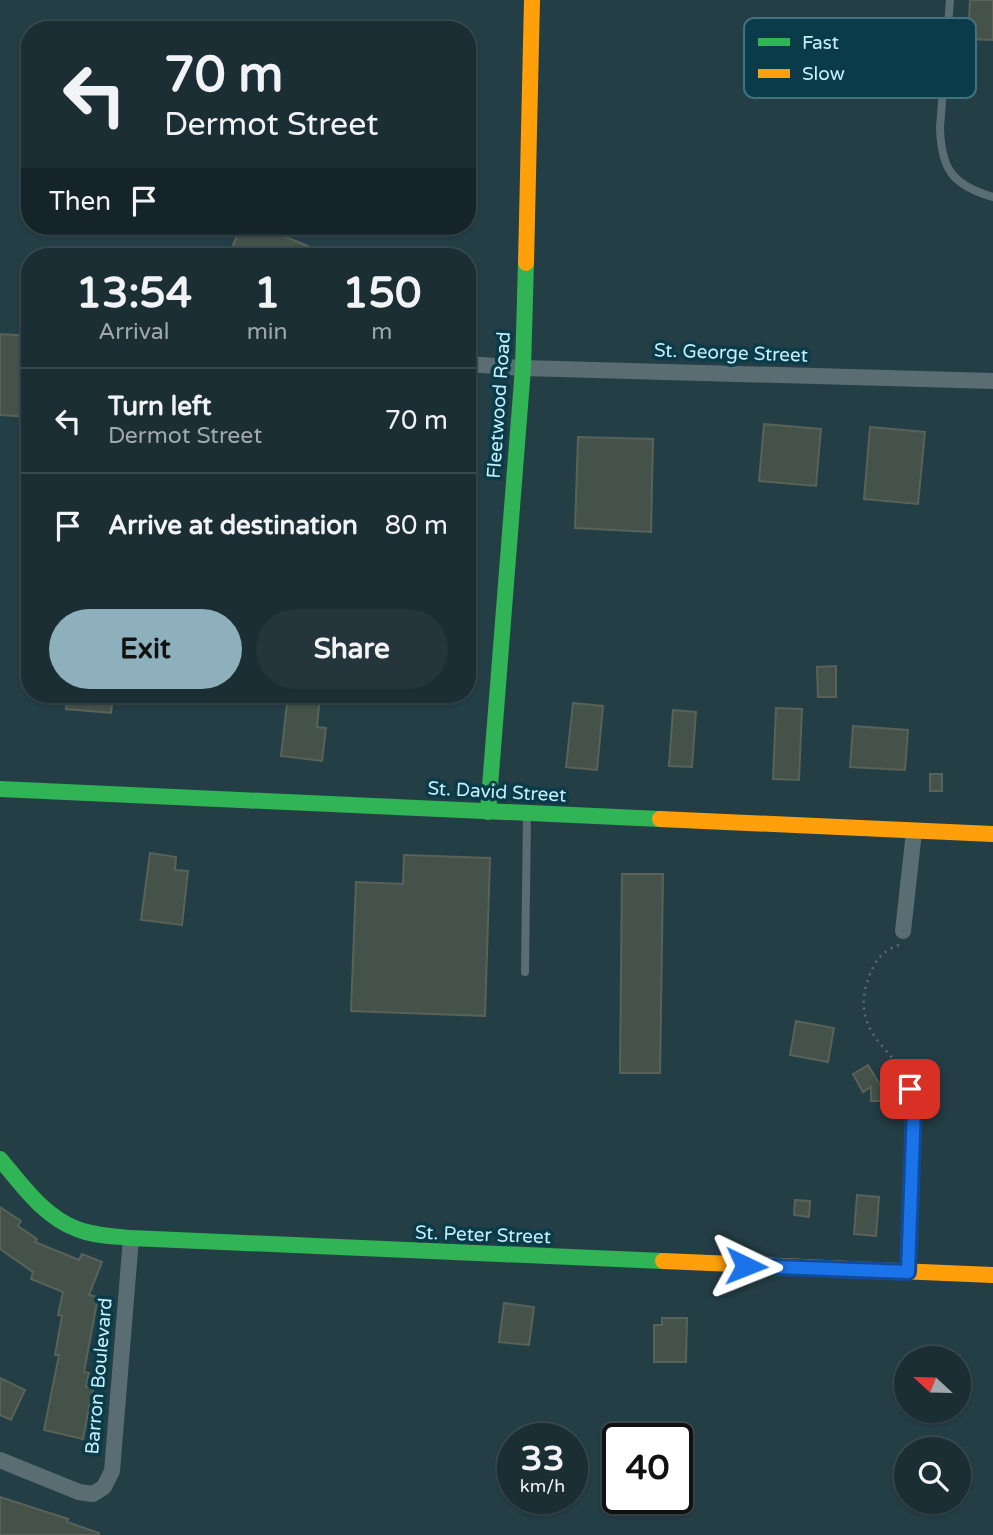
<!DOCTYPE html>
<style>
:root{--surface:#1b2e34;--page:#24363c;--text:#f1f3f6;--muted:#a0a8ac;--line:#394a4f;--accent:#8db0bc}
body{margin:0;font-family:"Varela Round",sans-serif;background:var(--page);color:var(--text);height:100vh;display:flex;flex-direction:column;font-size:26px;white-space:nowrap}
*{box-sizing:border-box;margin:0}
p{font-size:23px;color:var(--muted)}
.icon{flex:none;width:38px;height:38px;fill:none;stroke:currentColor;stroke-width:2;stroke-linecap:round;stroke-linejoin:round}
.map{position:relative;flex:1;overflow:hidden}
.side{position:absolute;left:21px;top:248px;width:455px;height:455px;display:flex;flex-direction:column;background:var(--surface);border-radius:28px;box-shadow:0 2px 5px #0004,0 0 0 2px var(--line)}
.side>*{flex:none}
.top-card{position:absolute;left:21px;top:21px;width:455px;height:214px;border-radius:28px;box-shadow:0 2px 5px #0004,0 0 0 2px var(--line);background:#1b2e34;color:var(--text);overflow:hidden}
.needle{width:46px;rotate:292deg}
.fabs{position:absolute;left:894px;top:1346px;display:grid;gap:14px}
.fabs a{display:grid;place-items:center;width:77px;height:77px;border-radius:50%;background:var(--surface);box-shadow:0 2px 5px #0004,0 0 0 2px var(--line);font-size:35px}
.speed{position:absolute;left:497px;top:1423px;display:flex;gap:14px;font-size:35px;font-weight:700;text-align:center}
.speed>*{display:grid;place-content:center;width:91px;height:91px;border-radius:50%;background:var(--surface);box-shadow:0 2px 5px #0004,0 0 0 2px var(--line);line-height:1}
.speed small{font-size:18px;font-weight:400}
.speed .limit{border:4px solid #111;border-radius:10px;background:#fff;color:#111}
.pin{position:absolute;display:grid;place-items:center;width:60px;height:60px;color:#fff;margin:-30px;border-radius:14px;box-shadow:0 4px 10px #0006}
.me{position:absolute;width:77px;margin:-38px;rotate:92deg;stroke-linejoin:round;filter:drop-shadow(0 0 5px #0008)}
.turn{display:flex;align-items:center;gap:24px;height:147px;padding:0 28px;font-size:32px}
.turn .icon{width:91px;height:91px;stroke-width:2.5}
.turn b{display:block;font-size:49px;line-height:60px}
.then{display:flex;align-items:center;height:66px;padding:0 28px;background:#0003;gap:14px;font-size:26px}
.eta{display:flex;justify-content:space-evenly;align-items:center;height:119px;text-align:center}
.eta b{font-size:42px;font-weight:700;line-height:49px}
.button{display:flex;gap:14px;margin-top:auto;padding:14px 28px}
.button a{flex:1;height:80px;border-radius:42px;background:var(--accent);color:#111;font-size:28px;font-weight:700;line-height:80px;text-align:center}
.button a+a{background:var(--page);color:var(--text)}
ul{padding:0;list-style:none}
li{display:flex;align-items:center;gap:21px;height:105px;padding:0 28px;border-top:2px solid var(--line)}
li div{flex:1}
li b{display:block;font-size:26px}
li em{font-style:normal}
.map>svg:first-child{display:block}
</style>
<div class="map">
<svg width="993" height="1535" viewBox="0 0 993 1535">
<rect width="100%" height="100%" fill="#243e46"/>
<g fill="#455249" stroke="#586258" stroke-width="2">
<polygon points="970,0 993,0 993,40 968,39"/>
<polygon points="241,226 260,226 334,257 249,257 231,250"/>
<polygon points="0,334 30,336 30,417 0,415"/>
<polygon points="764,424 821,429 816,486 759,481"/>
<polygon points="870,427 925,432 918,504 864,499"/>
<polygon points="578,437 653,439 651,532 575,528"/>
<polygon points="836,666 836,697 818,697 817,667"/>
<polygon points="67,695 113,695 111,713 66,709"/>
<polygon points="288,695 320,695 317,727 326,728 322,761 281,756"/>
<polygon points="573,703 603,706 597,770 566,767"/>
<polygon points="776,708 802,709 799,780 773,779"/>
<polygon points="673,710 696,712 692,767 669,766"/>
<polygon points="853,726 908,730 905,770 850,767"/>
<rect x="930" y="774" width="12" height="17"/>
<polygon points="150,853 176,857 175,870 188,871 182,925 141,920"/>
<polygon points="404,855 490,858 485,1016 351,1011 356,882 403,884"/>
<polygon points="622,874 663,874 660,1073 620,1073"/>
<polygon points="796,1021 834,1028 828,1062 790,1055"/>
<polygon points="868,1065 882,1088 897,1088 897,1101 871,1101 871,1087 863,1092 853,1074"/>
<polygon points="857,1195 879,1197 876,1236 854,1234"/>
<polygon points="795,1200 810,1201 809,1217 794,1215"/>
<polygon points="0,1207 21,1221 18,1226 37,1239 35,1242 79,1260 82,1254 102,1262 89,1295 98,1297 84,1372 89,1373 86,1387 93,1388 83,1439 44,1430 59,1355 55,1355 62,1316 58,1315 63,1292 31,1279 33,1272 0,1249"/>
<polygon points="504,1303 534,1307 529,1345 499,1342"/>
<polygon points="662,1318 687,1318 686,1362 654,1362 654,1325 662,1325"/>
<polygon points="0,1378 25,1390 11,1420 0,1415"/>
<polygon points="0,1497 68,1519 67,1522 99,1533 99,1535 0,1535"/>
</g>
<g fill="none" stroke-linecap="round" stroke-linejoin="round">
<path stroke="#5a6b70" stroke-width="2.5" stroke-dasharray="2 5" stroke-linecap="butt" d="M 899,945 C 882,951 874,961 868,980 C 859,1005 864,1025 882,1046 C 891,1057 899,1063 905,1076"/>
<g stroke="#5a6d72" stroke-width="8">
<path d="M 950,0 L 940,127 C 941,169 952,185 993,197"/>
<polyline points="525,972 527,814"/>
</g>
<g stroke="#5a6d72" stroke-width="16">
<polyline points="467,364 523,368 993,381"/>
<polyline points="903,931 914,832"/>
<polyline points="908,1272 914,1108 910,1089"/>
<polyline points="0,1460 79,1492 93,1494 104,1487 112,1471 131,1238"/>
</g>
<g stroke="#30b455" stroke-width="16">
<polyline points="0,789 660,819"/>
<polyline points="488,812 523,368 526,263"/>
<path d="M 0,1159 C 22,1185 44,1217 77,1229 C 94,1236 113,1236 131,1238 L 663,1261"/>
</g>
<g stroke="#ff9f0a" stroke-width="16">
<polyline points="526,263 532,0"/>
<polyline points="660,819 993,834"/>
<polyline points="663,1261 993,1275"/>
</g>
</g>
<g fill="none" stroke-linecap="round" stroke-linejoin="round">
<defs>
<polyline id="route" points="746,1266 908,1272 914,1108 910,1089"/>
</defs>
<use href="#route" stroke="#114b97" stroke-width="18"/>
<use href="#route" stroke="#1a73e8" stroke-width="12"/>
</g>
<g text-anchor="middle" stroke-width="7" stroke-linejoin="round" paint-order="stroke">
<g font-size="19" fill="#c6eefc" stroke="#093b49">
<text transform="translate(731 352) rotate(2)" y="7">St. George Street</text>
<text transform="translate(498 405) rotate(-86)" y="7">Fleetwood Road</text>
<text transform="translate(497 791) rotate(3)" y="7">St. David Street</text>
<text transform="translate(483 1234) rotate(2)" y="7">St. Peter Street</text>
<text transform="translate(98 1376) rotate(-85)" y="7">Barron Boulevard</text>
</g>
</g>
<rect x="744" y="18" width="232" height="80" rx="10" fill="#093b49" stroke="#42717f" stroke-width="2"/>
<rect x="758" y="38" width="32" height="8" fill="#30b455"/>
<rect x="758" y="69" width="32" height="9" fill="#ff9f0a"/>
<g font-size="19" fill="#c6eefc">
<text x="802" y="49">Fast</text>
<text x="802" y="80">Slow</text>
</g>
</svg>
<div class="fabs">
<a><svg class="needle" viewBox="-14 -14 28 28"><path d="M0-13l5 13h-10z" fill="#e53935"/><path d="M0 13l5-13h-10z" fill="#a0a8ac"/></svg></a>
<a><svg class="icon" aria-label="search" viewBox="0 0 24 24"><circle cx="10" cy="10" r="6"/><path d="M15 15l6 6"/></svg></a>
</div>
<div class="speed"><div>33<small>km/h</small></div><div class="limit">40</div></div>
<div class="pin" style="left:910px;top:1089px;background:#d93025"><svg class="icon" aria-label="arrive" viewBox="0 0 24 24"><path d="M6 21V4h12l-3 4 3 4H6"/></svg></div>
<svg class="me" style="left:746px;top:1266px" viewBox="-20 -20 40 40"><path d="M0-17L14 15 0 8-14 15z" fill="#1a73e8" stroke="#fff" stroke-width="4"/></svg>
<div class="top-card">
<div class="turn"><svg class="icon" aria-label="left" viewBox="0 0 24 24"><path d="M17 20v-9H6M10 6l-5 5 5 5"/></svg><div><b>70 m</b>Dermot Street</div></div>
<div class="then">Then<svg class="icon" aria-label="arrive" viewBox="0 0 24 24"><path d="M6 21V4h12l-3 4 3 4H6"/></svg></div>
</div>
<section class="side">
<div class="eta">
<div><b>13:54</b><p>Arrival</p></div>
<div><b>1</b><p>min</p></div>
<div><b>150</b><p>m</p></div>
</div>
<ul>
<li><svg class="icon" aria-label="left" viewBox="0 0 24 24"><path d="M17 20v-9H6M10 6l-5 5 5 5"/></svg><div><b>Turn left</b><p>Dermot Street</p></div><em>70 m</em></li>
<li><svg class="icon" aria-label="arrive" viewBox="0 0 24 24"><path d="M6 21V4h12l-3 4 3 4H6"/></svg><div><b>Arrive at destination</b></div><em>80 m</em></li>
</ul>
<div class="button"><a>Exit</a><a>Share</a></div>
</section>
</div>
